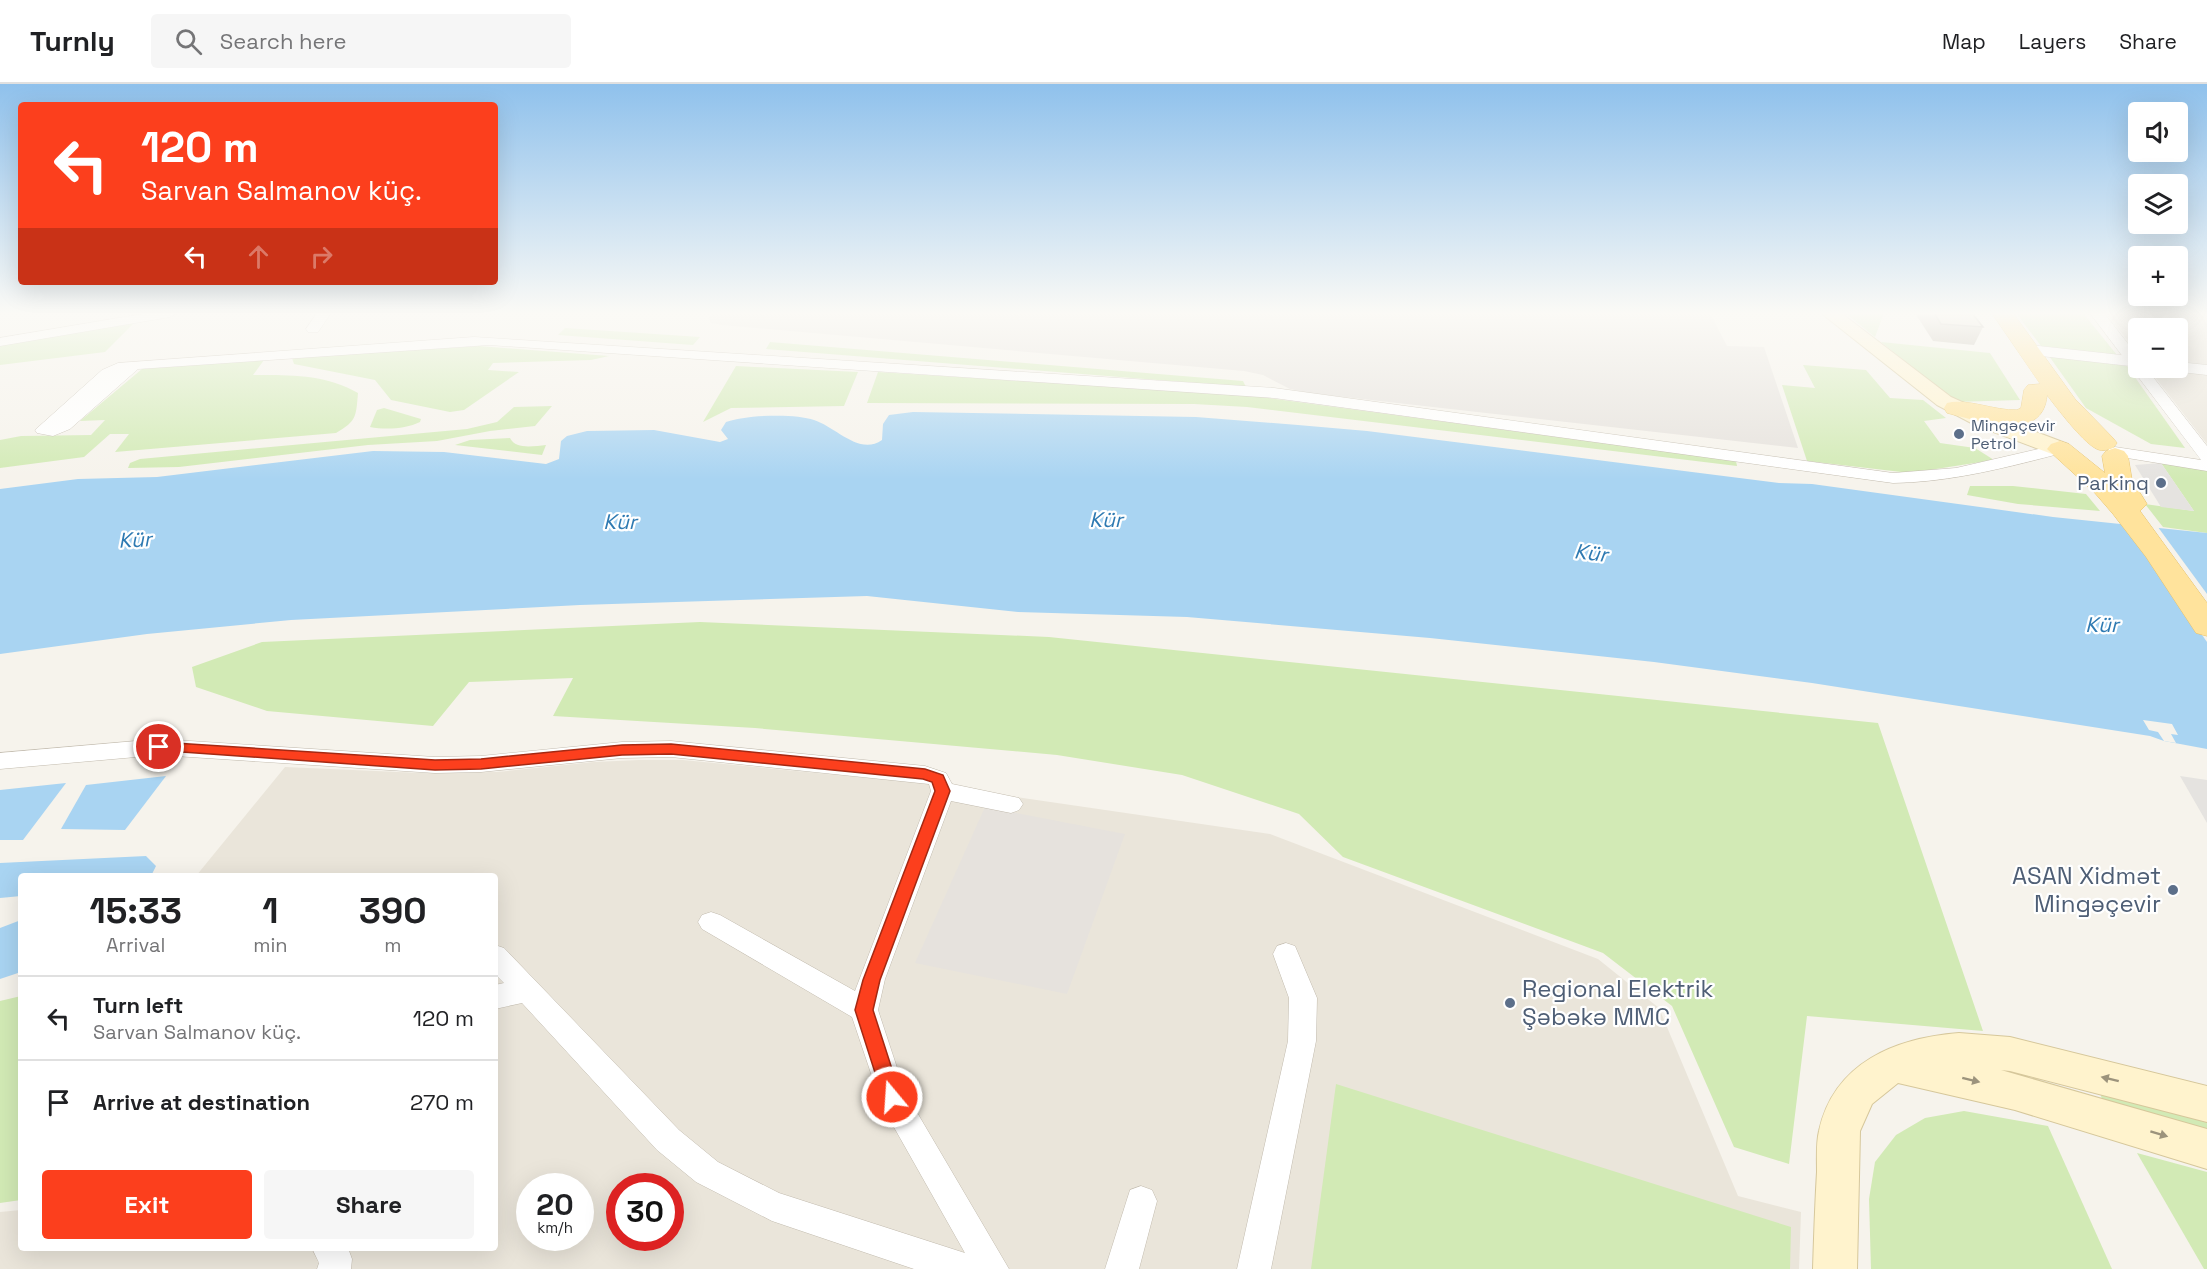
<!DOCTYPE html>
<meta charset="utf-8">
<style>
:root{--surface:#fff;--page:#f6f6f6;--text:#202124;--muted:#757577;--line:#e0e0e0;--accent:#fc3f1d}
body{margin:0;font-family:"Space Grotesk",sans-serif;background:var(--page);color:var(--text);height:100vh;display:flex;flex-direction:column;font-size:22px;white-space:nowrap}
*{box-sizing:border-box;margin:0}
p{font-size:20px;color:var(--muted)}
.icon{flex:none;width:33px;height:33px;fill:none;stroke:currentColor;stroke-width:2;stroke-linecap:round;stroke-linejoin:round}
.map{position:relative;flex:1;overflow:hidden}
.side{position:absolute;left:18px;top:789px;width:480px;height:378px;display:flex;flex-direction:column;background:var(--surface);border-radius:6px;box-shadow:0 6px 24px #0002}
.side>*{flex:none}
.guide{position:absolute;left:18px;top:18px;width:480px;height:183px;border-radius:6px;box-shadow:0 6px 24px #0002;background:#fc3f1d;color:#fff;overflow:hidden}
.buttons{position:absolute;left:2128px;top:18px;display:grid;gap:12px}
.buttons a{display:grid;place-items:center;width:60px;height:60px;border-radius:6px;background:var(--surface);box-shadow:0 6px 24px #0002;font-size:30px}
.speed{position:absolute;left:516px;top:1089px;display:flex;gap:12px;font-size:30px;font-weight:700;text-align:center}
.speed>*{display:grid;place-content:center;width:78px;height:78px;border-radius:50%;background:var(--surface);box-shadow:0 6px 24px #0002;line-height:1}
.speed small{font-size:15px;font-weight:400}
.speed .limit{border:9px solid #d22;background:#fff;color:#111}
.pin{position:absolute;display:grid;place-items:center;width:51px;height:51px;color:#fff;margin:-26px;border:3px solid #fff;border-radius:50%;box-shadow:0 2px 6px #0007}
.me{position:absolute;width:66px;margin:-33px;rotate:342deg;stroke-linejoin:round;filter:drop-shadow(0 0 4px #0008)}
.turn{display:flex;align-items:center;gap:21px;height:126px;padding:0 24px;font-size:27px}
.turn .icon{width:78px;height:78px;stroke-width:2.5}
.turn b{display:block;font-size:42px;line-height:51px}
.lanes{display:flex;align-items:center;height:57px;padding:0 24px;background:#0003;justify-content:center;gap:30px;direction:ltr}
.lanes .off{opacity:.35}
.eta{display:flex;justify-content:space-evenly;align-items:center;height:102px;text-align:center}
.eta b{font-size:36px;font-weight:800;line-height:42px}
.primary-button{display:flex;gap:12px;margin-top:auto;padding:12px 24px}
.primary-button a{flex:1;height:69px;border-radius:6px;background:var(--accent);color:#fff;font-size:24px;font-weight:800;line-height:69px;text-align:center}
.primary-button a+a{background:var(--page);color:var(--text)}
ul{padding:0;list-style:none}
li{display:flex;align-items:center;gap:18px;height:84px;padding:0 24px;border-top:2px solid var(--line)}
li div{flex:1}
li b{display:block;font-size:22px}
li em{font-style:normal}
header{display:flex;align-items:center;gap:36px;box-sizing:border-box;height:84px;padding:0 30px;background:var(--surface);border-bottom:2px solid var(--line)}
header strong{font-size:28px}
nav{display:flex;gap:33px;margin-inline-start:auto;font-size:21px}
.search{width:420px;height:54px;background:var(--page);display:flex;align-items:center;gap:15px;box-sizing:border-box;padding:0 21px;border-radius:6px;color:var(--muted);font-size:22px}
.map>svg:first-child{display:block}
</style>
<header>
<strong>Turnly</strong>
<div class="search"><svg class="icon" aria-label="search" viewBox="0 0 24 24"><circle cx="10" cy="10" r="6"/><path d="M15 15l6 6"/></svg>Search here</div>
<nav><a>Map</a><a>Layers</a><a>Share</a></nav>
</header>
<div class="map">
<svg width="2207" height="1185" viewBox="0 0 2207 1185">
<rect width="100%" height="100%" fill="#f6f3ec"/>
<g fill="#eae5da" fill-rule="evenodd">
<polygon points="2106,229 2207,229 2207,282 2178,279 2178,244 2139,244 2139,271"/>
<polygon points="2148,284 2207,290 2207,360"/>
<path d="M 639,676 L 683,676 L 921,699 L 1270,750 L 1598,875 L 1659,924 L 1738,1112 L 1801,1128 L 1799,1185 L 0,1185 L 0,1128 L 21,1126 L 21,1164 L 495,1164 L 495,792 L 196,792 L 285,683 L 421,689 L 497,688 L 594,678 ZM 530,1102 L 580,1102 L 580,1154 L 530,1154 ZM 620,1102 L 670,1102 L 670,1154 L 620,1154 Z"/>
</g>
<g fill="#e6e2dd">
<polygon points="710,229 1710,229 1727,262 1764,263 1798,364 1309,309 1290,305 1263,291 1244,287 722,241 711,239 709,235"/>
<polygon points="985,723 1125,750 1067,910 915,879"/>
</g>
<g fill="#d2eab5">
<polygon points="1845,229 1884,229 1875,253"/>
<polygon points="2016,229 2083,229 2117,271 2041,262"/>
<polygon points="135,238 105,268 0,281 0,262"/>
<polygon points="565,244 700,253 693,261 558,251"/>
<polygon points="770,258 1243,297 1246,303 766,265"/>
<polygon points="1881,258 1990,269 2020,316 1955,318"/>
<polygon points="479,262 609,272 591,276 493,279 488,286 519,288 464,326 450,328 391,316 375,296 294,280 292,274"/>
<polygon points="2049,272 2127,282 2185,364 2151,360 2086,324"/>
<path d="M 264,276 L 253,291 C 290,291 325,290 358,309 C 356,332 357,337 336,349 L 115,368 L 129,350 L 110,350 L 84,373 L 0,384 L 0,356 L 21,352 L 91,351 L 105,336 L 80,337 L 142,285 Z"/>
<polygon points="1803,281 1866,286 1890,314 1923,316 1946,334 1924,337 1940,359 1975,364 1994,376 1910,389 1807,377 1782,301 1815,304"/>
<polygon points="736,282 858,288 844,322 731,324 703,338"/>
<polygon points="878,288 1246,311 1736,377 1737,382 1247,323 1194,320 867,319"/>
<polygon points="552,322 535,342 490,347 437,357 368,361 179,383 128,384 130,379 140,375 467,345 497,338 514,323"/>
<path d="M 384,324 L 421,335 L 420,338 C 406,345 385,346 370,343 L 377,326 Z"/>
<path d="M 510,354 C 516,366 534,362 546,361 L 542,371 L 455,361 L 470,356 Z"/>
<polygon points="2161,379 2207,385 2207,449 2163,443 2145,420 2194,427"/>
<polygon points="1970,402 2013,402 2086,410 2100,427 2018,420 1967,411"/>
<polygon points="700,538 1049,553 1878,639 1983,947 1807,932 1789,1080 1734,1063 1672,922 1603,869 1343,773 1299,730 1182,691 1057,671 755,644 553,632 573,594 469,598 433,642 267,627 196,603 192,583 262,558"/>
<polygon points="21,912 21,1116 0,1119 0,917"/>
<polygon points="1336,1000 1791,1143 1790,1185 1311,1185"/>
<polygon points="2099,1005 2207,1035 2207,1048 2103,1019"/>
<polygon points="1964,1027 2048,1042 2112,1185 1871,1185 1869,1115 1875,1078 1896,1051 1925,1034"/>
<polygon points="2137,1069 2207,1088 2207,1185 2204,1185"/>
</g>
<g fill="#e5e3e0">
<polygon points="2161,379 2194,427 2161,423 2135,381"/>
<polygon points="2180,692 2207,696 2207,739"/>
</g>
<g fill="#a9d4f2">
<path d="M 913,328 L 1196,333 L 1298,341 L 1367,347 L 1779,399 L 1812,400 L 2053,433 L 2207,449 L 2207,665 L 2164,657 L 2150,652 L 1812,599 L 1654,578 L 1430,554 L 1187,533 L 1018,528 L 867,512 L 580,521 L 291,536 L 147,550 L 0,570 L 0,405 L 78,395 L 157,393 L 373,367 L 444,368 L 546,380 L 559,375 L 561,357 L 567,352 L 587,347 L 654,346 L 720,358 L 728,355 L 721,346 L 726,338 C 745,331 795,329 814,336 C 836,343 859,372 882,356 L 883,340 L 889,331 Z"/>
<polygon points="166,692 125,746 61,745 86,701"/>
<polygon points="66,699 23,756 0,756 0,706"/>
<polygon points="146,772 156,782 151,792 21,792 21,812 0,814 0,779"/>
<polygon points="21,836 21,888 0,895 0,844"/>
</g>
<g fill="#f6f3ec">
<polygon points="2121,436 2155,439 2207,510 2207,558"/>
<polygon points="2143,636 2172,640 2178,651 2171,650 2176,659 2164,657 2158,648 2149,646"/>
</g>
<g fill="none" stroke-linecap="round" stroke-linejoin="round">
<defs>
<g id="minor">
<polygon points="148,229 177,229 170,233 0,262 0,254"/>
<polygon points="317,229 331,229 318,248 308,248 306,245"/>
<polygon points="2090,229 2104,229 2139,274 2139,284 2146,284 2207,362 2207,387 2109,371 2107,368 2109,365 2115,363 2201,376"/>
<path d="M 474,253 L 1274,304 L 1893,389 L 1956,384 L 2060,360 L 2068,365 L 2066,368 C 2009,383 1952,398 1893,399 L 1274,314 L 489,261 L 138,285 L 70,345 L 53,352 L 37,349 L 35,346 L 102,286 L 118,279 Z"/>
<polygon points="159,655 435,673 481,672 622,658 671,657 925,682 946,689 952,700 1019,714 1023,720 1019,726 1011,729 951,717 885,895 878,926 905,1008 1009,1185 914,1185 772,1137 696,1098 657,1066 522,919 495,925 495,901 504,899 495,890 495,861 504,864 679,1046 718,1078 779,1109 965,1169 882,1022 852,933 702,845 698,838 702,831 711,828 720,831 855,907 931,707 929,700 671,673 622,674 481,688 435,689 159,671 0,685 0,669"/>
<polygon points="1286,859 1295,862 1317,914 1316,957 1271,1185 1237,1185 1288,957 1289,914 1273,870 1277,862"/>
<polygon points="1141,1102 1152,1106 1157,1117 1139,1185 1105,1185 1130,1106"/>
<polygon points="312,1164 348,1164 352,1175 351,1185 317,1185 319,1179"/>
</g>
<g id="tertiary">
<polygon points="2029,261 2139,273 2139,283 2023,270 2020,266 2023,262"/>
<polygon points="2178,278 2207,281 2207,291 2172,287 2169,284 2178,284"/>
</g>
<g id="secondary">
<polygon points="1821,229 1841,229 1951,313 1991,331 2068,360 2071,365 2068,370 2060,372 2052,370 1975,341 1937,321"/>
<path d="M 1959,949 L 2010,953 L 2207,1002 L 2207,1038 L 2010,987 L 2001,986 L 2207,1045 L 2207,1085 L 2015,1026 L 1898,999 L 1872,1020 L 1860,1047 L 1857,1185 L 1813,1185 C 1814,1153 1815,1120 1817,1088 C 1817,1075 1816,1059 1819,1047 C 1834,978 1896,954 1959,949 Z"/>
</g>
<g id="primary">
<path d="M 1992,229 L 2013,229 L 2075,315 L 2113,354 L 2117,359 L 2113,364 C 2107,366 2101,368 2095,364 C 2081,356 2057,324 2047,311 C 2043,360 1979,337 1947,329 L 1944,324 L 1947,319 C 1967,314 1995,327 2017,326 L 2021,324 L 2024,306 L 2028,301 L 2040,300 Z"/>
<polygon points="2060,357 2069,360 2105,389 2102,372 2106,367 2115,364 2124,367 2128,372 2132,396 2147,420 2140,427 2207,519 2207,552 2196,549 2146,473 2113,430 2094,408 2047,365 2051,360"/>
</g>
</defs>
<use href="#minor" stroke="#c2bbae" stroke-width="1"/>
<use href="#tertiary" stroke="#c2bbae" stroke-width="1"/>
<use href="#secondary" stroke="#d6c79b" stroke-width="2"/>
<use href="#primary" stroke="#e6c16a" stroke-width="1"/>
<use href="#minor" fill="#fff" fill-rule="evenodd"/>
<use href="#tertiary" fill="#fff" fill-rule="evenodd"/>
<use href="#secondary" fill="#fff3cd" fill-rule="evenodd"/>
<use href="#primary" fill="#ffe39c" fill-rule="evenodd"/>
</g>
<polygon fill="#bab2a6" points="1915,229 1972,229 1983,243 1974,261 1933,257"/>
<polygon fill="#d8cfc1" stroke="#979187" stroke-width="1.5" points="1934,229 1972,229 1983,243 1941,240"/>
<defs><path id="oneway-solid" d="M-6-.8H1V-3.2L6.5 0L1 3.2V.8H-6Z" transform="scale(1.5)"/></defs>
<g fill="#9c937c">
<use href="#oneway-solid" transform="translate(2110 995) rotate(-166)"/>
<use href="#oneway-solid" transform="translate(1971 996) rotate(14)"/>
<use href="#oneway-solid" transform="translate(2159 1050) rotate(17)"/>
</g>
<linearGradient id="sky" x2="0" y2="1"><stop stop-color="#8fc1ec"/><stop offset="0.58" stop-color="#fbfaf6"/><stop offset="1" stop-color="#fbfaf6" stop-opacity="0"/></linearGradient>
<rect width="2207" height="395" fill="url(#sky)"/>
<polygon fill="#fc3f1d" stroke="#a42913" stroke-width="1.5" points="159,658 435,676 481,675 622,661 671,660 925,685 943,691 950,707 880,896 873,926 901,1013 898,1020 892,1022 885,1020 855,926 863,896 935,707 932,698 923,695 671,670 622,671 481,685 435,686 154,666 152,663 154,659"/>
<g fill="#5c6f8a" stroke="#fff" stroke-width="2">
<circle cx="1959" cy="350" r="6"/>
<circle cx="2161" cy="399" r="6"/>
<circle cx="2173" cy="806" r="6"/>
<circle cx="1510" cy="919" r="6"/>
</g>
<g text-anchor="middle" stroke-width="4.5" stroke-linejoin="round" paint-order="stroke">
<g font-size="16" fill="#4e5e75" stroke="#fff" text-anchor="start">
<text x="1971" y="347">Mingəçevir<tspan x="1971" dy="18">Petrol</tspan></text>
</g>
<g font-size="20" fill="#4e5e75" stroke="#fff" text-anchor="end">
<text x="2149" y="406">Parkinq</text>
</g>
<g font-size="21" font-style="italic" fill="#2e7ab2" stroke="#fff">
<text x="1106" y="443">Kür</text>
<text x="620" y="445">Kür</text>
<text transform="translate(135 456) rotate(-3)" y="7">Kür</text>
<text transform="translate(1591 469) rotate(7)" y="7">Kür</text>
<text x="2102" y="548">Kür</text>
</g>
<g font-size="24" fill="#4e5e75" stroke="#fff" text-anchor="end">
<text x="2161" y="800">ASAN Xidmət<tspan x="2161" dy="28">Mingəçevir</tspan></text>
<text x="1522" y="913" text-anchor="start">Regional Elektrik<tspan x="1522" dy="28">Şəbəkə MMC</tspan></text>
</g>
</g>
</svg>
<div class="buttons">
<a><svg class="icon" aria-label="sound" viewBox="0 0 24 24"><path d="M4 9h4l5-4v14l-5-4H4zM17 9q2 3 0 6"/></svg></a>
<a><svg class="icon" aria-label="layers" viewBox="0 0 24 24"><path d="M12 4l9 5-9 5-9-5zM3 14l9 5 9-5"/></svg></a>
<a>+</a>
<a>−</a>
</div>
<div class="speed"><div>20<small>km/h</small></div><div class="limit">30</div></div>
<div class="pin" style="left:159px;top:663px;background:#d93025"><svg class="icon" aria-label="arrive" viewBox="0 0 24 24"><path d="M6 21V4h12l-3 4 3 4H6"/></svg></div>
<svg class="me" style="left:892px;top:1013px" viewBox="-20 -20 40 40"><circle r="17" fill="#fc3f1d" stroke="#fff" stroke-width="3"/><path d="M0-11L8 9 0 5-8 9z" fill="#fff"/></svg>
<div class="guide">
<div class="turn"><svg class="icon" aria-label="left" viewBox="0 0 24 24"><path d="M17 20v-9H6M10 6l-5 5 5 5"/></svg><div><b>120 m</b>Sarvan Salmanov küç.</div></div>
<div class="lanes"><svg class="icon" aria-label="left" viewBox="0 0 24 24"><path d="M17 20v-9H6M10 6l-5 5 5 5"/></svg><svg class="icon off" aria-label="ahead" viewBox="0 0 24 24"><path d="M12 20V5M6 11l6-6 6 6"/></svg><svg class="icon off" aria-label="right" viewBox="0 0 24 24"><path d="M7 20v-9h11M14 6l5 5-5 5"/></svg></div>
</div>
<section class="side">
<div class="eta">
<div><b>15:33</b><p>Arrival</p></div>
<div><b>1</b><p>min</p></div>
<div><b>390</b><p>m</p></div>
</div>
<ul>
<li><svg class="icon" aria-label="left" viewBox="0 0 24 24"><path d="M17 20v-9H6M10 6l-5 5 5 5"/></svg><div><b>Turn left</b><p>Sarvan Salmanov küç.</p></div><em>120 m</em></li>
<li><svg class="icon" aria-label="arrive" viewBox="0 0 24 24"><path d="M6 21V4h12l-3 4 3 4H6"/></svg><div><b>Arrive at destination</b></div><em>270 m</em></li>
</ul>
<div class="primary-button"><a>Exit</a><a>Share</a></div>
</section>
</div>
